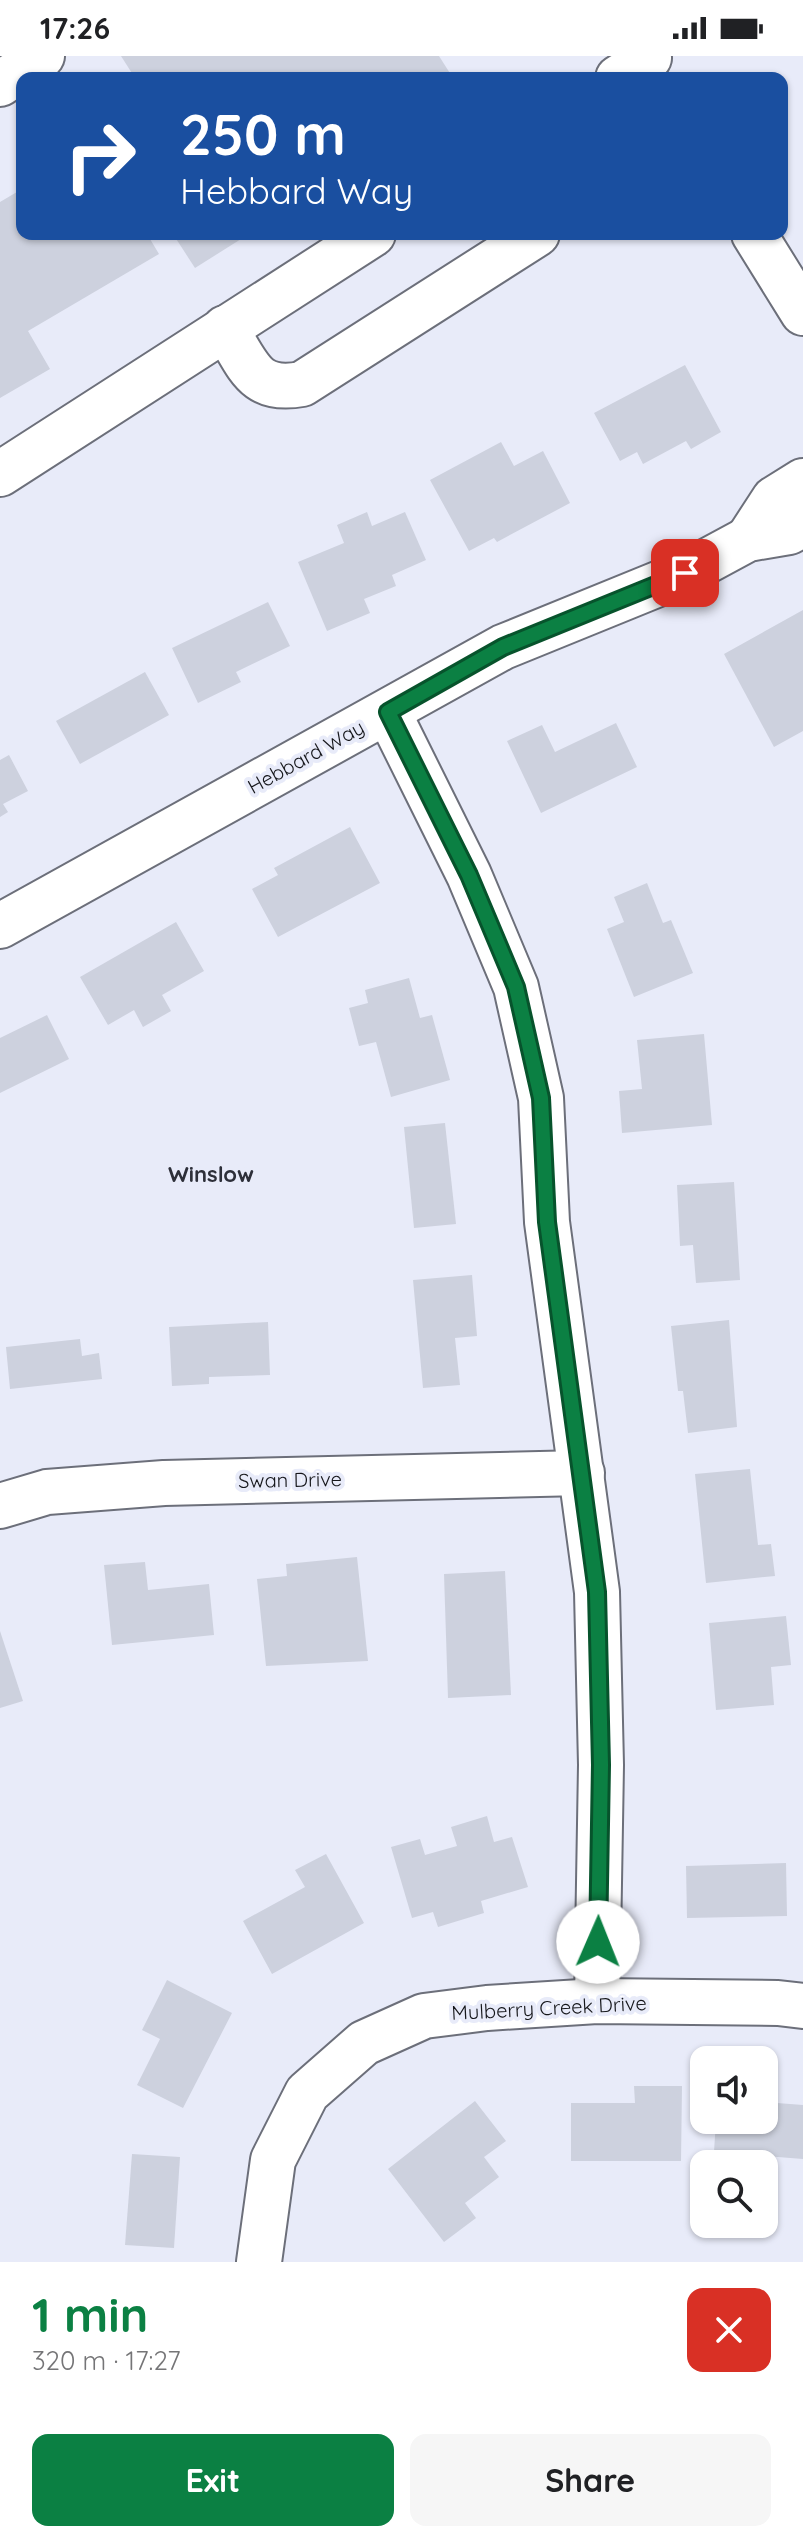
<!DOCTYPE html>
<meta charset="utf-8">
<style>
:root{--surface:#fff;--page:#f6f6f6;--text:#202124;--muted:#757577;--accent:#0b8043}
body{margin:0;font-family:Quicksand,sans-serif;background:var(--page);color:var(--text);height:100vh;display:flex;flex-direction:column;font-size:30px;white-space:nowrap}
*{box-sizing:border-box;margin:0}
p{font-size:26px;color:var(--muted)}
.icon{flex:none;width:44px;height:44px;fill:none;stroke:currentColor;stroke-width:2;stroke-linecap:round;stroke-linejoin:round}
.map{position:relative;height:2206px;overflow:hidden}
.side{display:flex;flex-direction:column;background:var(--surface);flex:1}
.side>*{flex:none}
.top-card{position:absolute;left:16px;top:16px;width:772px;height:168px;border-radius:16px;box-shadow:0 2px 6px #0004;background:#1a4fa0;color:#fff;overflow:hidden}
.buttons{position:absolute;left:690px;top:1990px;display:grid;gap:16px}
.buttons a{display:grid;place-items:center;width:88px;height:88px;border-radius:16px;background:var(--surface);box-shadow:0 2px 6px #0004;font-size:40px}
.pin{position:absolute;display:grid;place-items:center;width:68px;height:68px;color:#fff;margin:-34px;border-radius:16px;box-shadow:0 4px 12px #0006}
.me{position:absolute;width:88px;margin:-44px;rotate:1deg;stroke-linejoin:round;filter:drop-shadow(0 0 6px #0008)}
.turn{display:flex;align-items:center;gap:28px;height:168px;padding:0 32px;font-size:36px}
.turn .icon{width:104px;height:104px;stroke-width:2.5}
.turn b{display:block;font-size:56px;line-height:68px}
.round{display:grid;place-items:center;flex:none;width:84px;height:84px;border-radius:16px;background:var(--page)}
.headline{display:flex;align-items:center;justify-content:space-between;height:136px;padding:0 32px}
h1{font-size:48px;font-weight:800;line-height:60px;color:var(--accent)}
.action{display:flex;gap:16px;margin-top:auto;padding:16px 32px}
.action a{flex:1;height:92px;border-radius:16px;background:var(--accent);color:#fff;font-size:32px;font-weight:800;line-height:92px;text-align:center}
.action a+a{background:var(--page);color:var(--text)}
.status{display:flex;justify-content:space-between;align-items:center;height:56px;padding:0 40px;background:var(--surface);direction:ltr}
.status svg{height:22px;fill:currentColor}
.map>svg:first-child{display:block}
</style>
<div class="status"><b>17:26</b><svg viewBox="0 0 49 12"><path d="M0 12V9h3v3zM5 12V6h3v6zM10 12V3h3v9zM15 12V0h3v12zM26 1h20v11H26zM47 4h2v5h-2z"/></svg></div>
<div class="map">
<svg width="803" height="2206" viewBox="0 0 803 2206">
<rect width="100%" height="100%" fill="#e8ebf9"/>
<g fill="#cdd1de">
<polygon points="121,0 439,0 453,22 135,22"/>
<polygon points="22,133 22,178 147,178 159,198 28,275 50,313 0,342 0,146"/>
<polygon points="173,178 249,178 195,212"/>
<polygon points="685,309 721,376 691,393 686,385 643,408 637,396 620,405 594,357"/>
<polygon points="501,386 514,410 543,395 570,447 497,486 494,482 469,495 430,424"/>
<polygon points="367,456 372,470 405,456 426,504 392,519 396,530 364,543 370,557 327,575 298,506 344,487 337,469"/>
<polygon points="268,546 290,590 236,616 241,626 198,647 172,592"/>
<polygon points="803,554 803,675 774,691 724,598"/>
<polygon points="145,616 169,659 80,708 56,665"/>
<polygon points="616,667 637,711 541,757 507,685 542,669 555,696"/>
<polygon points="9,699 28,735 3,748 8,756 0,761 0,704"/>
<polygon points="350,771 380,827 278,881 252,833 278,819 274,812"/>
<polygon points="647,827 663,867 671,864 693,917 634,941 607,873 624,866 614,841"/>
<polygon points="176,866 204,915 162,939 171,955 143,971 134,954 108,969 80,921"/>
<polygon points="409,922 420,962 432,959 450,1024 391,1041 376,986 359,990 349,952 368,947 365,934"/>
<polygon points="47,959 69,1003 0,1037 0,982"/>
<polygon points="704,978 712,1069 622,1077 619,1035 642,1033 637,984"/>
<polygon points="445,1067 456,1168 414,1172 404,1071"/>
<polygon points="734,1126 740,1224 696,1227 693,1189 680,1190 677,1129"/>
<polygon points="472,1219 477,1280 455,1282 460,1329 423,1332 413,1224"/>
<polygon points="729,1264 737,1371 688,1377 683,1335 678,1335 671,1270"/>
<polygon points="268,1266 270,1319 209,1321 209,1328 172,1330 169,1271"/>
<polygon points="80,1283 82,1300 99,1297 102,1323 10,1333 6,1291"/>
<polygon points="750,1413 758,1489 771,1488 775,1520 706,1527 695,1418"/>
<polygon points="357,1501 368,1605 266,1610 257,1523 287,1520 286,1508"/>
<polygon points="145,1506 148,1534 209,1528 214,1579 112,1589 104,1509"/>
<polygon points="505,1515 511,1639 448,1642 444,1518"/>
<polygon points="786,1560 791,1609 771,1611 774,1649 716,1654 709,1567"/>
<polygon points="0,1575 23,1645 0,1652"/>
<polygon points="487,1760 494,1786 512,1781 528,1831 481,1845 484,1857 438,1871 433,1856 412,1862 391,1791 420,1783 425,1799 457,1790 451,1771"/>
<polygon points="326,1798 364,1867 272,1918 243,1865 305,1831 295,1814"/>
<polygon points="786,1807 787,1860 687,1862 686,1810"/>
<polygon points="167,1924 232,1957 183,2052 137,2029 160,1983 142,1974"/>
<polygon points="634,2030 682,2030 681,2105 571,2105 571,2047 635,2047"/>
<polygon points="475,2045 506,2085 484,2101 499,2121 465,2147 476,2162 444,2186 388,2113"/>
<polygon points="764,2046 803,2049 803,2103 714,2096 716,2064 764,2064"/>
<polygon points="132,2098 180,2101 174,2192 125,2189"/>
</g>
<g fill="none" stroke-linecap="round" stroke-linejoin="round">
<defs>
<g id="minor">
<polyline points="618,22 649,2"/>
<polyline points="0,28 42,0"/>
<polyline points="754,178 803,257"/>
<path d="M 225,272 C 249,309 253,337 302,328 L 537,178"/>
<polyline points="0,418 373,178"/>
<polyline points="748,483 774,443 803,425"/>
<polyline points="388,656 469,819 516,931 541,1042 547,1166 597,1536 601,1709 597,1945"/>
<polyline points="0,870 503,591 685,517 748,483 789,476 803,469"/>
<polyline points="0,1450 47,1436 164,1427 582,1417"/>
<polyline points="259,2206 273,2104 307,2037 364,1987 424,1960 487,1952 597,1945 778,1947 803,1950"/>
</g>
</defs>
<use href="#minor" stroke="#6c6f7a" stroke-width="48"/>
<use href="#minor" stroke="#fff" stroke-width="44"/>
</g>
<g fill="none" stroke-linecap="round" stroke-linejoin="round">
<defs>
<polyline id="route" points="598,1886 601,1709 597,1536 547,1166 541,1042 516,931 469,819 388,656 503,591 685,517"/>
</defs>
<use href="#route" stroke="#07532c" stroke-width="20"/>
<use href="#route" stroke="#0b8043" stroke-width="14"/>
</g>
<g text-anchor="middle" stroke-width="8" stroke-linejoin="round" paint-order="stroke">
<g font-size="20" fill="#15161a" stroke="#e8ebf9">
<text transform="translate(306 701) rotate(-29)" y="7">Hebbard Way</text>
<text transform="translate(290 1424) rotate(-1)" y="7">Swan Drive</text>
<text transform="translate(549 1952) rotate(-3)" y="7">Mulberry Creek Drive</text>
</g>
<g font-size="22" font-weight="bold" fill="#2d2f39" stroke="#e8ebf9">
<text x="211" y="1126">Winslow</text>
</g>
</g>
</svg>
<div class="buttons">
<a><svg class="icon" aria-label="sound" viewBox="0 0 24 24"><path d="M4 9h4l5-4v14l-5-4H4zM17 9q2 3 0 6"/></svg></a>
<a><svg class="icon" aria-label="search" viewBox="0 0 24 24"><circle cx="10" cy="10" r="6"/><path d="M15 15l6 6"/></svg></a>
</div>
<div class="pin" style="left:685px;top:517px;background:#d93025"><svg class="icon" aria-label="arrive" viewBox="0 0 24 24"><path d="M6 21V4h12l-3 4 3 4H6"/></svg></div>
<svg class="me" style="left:598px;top:1886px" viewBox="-20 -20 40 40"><circle r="19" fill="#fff"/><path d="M0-13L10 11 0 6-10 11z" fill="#0b8043"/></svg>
<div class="top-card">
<div class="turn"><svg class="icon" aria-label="right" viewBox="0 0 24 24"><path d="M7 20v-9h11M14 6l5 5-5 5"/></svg><div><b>250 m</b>Hebbard Way</div></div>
</div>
</div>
<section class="side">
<div class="headline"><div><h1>1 min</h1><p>320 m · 17:27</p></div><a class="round" style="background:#d93025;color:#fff"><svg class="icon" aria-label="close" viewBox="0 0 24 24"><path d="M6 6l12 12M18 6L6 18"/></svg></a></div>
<div class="action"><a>Exit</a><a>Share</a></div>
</section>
